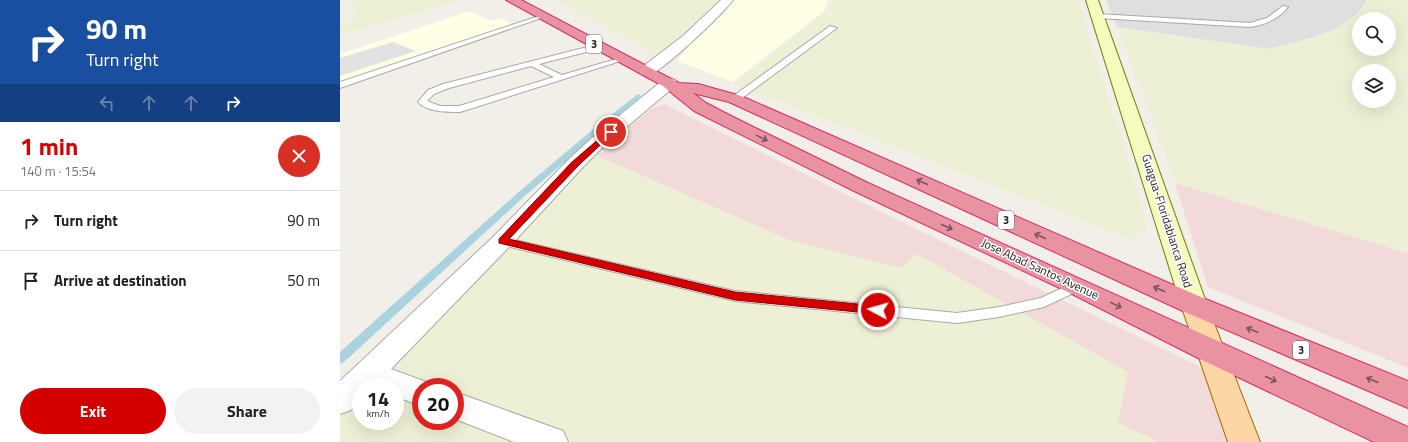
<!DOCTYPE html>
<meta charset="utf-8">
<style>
:root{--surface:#fff;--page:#f2f2f2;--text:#202124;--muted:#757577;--line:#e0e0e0;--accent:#d40000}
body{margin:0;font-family:"Titillium Web",sans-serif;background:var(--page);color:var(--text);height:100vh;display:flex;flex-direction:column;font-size:15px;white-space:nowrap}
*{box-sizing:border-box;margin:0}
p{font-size:13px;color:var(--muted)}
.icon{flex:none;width:22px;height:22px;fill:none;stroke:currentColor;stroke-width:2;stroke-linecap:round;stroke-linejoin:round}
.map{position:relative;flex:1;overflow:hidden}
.drawer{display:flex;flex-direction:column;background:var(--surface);width:340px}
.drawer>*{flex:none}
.hud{background:#1a4fa0;color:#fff;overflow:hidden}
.controls{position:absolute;left:1012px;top:12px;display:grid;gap:8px}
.controls a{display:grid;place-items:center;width:44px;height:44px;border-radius:50%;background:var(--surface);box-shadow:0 4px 16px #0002;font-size:20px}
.speed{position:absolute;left:12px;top:378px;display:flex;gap:8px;font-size:20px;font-weight:700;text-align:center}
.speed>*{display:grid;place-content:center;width:52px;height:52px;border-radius:50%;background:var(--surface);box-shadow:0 4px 16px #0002;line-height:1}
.speed small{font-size:10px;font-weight:400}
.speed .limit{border:6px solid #d22;background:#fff;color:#111}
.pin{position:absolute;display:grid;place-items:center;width:34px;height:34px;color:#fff;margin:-17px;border:2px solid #fff;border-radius:50%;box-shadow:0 1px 4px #0007}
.me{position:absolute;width:44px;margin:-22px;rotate:276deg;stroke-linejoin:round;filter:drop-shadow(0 0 3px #0008)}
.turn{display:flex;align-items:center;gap:14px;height:84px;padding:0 20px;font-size:18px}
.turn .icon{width:52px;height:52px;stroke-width:2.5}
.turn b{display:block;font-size:28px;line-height:34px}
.lanes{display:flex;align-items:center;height:38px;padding:0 20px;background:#0003;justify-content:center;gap:20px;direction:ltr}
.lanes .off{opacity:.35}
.round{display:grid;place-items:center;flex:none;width:42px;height:42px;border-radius:21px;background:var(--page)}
.overview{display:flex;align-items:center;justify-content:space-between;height:68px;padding:0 20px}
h1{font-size:24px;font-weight:700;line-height:30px;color:var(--accent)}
.button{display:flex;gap:8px;margin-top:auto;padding:8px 20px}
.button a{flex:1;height:46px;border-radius:24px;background:var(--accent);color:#fff;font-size:16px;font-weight:700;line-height:46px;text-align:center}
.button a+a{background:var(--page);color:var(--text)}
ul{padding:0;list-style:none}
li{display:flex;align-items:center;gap:12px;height:60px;padding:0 20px;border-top:1px solid var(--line)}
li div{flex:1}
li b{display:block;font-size:15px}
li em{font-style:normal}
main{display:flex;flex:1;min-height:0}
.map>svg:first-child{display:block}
</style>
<main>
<section class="drawer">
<div class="hud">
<div class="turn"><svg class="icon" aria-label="right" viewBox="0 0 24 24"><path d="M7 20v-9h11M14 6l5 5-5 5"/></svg><div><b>90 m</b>Turn right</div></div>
<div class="lanes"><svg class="icon off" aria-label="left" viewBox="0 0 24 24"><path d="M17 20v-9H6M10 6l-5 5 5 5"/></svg><svg class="icon off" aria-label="ahead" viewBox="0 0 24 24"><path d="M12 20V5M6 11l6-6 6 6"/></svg><svg class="icon off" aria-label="ahead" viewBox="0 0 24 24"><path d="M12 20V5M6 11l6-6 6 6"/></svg><svg class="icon" aria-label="right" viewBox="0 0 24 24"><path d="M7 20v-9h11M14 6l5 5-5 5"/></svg></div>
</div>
<div class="overview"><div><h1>1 min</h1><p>140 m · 15:54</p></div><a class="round" style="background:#d93025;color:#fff"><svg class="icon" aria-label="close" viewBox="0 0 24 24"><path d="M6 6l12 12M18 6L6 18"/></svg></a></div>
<ul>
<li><svg class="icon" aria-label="right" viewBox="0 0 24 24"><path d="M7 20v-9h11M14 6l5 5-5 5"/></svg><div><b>Turn right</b></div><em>90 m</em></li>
<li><svg class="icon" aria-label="arrive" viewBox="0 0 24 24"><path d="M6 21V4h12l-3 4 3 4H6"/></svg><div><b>Arrive at destination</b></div><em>50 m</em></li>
</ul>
<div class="button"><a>Exit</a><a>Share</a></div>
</section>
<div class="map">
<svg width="1068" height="442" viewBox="0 0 1068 442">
<rect width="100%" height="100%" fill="#f2efe9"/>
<polygon fill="#e0dfdf" points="766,0 1027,0 1018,13 998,28 971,38 929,49 777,27"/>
<g fill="#f2dad9">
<polygon points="324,104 572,227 871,372 895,442 819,442 778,423 560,268 449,240 253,154 313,108"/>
<polygon points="835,183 1068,253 1068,368 868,287"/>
</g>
<g fill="#ffffe5">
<polygon points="395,0 489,0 483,12 393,82 337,61 363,27"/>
<polygon points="129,11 151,21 161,18 178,27 0,89 0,54"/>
</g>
<g fill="#eef0d5" fill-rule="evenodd">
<polygon points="3,0 122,0 15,31 0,33 0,24 13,20 16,7"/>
<polygon points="215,0 379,0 319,55"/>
<polygon points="493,0 738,0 807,220 805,229 789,239 393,84 487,10"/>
<path d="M 1027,0 L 1068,0 L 1068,253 L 835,183 L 777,27 L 929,49 L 971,38 L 998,28 L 1018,13 ZM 1019,19 L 1049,19 L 1049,49 L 1019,49 ZM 1019,71 L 1049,71 L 1049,101 L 1019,101 Z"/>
<path d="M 253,154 L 449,240 L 560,268 L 577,254 L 788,372 L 778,423 L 819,442 L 0,442 L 0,413 L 21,391 L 21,421 L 55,421 L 55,387 L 25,387 ZM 81,387 L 115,387 L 115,421 L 81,421 Z"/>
</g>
<polygon fill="#e2e2e2" points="53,42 76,51 0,76 0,58"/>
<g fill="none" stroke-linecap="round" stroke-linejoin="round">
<polygon fill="#aad3df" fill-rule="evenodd" points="298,94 301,96 300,97 187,194 4,362 0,364 0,352 181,190 257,126"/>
<defs>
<g id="lane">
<path d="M 943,6 L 948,7 C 938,19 925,25 910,27 L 758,18 L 755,16 L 758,14 L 910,23 L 927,18 Z"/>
<polygon points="199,16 204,17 0,88 0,82"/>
<polygon points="490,26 497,28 398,101 392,101 392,97"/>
<path d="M 259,44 L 262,44 L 262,48 L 199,64 L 222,75 L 283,57 L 287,59 L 120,112 C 107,112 87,112 78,102 L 88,90 L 103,84 ZM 191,66 L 214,77 L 119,106 L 100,106 L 87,101 L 94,94 L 109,88 Z"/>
<polygon points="162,237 395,291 617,313 659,307 701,298 737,281 742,283 744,286 742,289 704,307 659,317 617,323 395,301 158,244 156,241 158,238"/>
</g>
<g id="street">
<path d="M 381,0 L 393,0 C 382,15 325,69 310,75 C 306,76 304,75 301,74 L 298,71 L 301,68 L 344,35 Z"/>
<polygon points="329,78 335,80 337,83 335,86 264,146 242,168 170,246 51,369 92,384 93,387 81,387 81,406 55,396 55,387 21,387 21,400 11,410 0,414 0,381 154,236 228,160 252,138 323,80"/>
<polygon points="115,392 223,431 228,442 174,442 115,419"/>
</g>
<polygon id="secondary" points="746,0 758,0 867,305 863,312 854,315 845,312 841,305"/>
<polygon id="primary" points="854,295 863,298 867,305 920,442 888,442 841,305 845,298"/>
<polygon id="highway" points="166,0 181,0 339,83 358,84 401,96 863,298 1068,381 1068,408 845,312 389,102 353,93 366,103 393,117 528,183 1068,427 1068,442 1034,442 860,359 728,292 514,191 354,111 323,86"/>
</defs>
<use href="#lane" stroke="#a9a9a9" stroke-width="2"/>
<use href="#street" stroke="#a9a9a9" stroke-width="2"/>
<use href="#secondary" stroke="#707d05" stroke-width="2"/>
<use href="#primary" stroke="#a06b00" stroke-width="2"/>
<use href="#highway" stroke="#dc2a67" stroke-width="2"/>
<use href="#lane" fill="#fff" fill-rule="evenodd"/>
<use href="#street" fill="#fff" fill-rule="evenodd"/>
<use href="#secondary" fill="#f7fabf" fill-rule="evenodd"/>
<use href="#primary" fill="#fcd6a4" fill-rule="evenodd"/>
<use href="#highway" fill="#e892a2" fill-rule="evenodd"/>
</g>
<defs><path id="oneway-shaft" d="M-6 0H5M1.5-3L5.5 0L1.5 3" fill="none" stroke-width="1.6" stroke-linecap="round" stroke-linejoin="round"/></defs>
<g stroke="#7b545c">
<use href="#oneway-shaft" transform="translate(422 138) rotate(26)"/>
<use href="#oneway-shaft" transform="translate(582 182) rotate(-156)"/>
<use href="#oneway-shaft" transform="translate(607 227) rotate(24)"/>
<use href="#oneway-shaft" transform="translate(700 236) rotate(-156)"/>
<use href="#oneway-shaft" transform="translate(819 289) rotate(-156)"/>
<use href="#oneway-shaft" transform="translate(776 305) rotate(26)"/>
<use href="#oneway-shaft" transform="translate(912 330) rotate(-157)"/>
<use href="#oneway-shaft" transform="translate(931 379) rotate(25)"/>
<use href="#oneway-shaft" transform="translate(1032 380) rotate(-157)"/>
</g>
<polygon fill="#d40000" stroke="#8a0000" points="268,131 274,132 238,166 169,239 395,292 538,306 543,310 542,313 538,314 395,300 159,243 159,239 232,162"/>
<g text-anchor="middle" stroke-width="3" stroke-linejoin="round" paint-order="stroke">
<g fill="#fff" stroke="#646464" stroke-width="1">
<rect x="246" y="35" width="16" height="18" rx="3"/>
<rect x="658" y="211" width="16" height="18" rx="3"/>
<rect x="953" y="341" width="16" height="18" rx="3"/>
</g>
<g font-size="11" font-weight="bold" fill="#222">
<text x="254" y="48">3</text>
<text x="666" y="224">3</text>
<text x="961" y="354">3</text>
</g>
<g font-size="12" fill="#222" stroke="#fff">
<text transform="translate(827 221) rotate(72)" y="4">Guagua-Floridablanca Road</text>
<text transform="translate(700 269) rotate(25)" y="4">Jose Abad Santos Avenue</text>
</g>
</g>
</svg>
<div class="controls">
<a><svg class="icon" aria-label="search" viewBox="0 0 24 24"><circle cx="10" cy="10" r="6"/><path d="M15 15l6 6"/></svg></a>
<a><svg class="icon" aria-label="layers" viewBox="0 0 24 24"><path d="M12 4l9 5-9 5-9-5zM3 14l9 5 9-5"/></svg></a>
</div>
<div class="speed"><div>14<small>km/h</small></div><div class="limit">20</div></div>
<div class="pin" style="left:271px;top:132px;background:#d93025"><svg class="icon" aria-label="arrive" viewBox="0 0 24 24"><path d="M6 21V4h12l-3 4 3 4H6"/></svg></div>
<svg class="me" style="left:538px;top:310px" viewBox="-20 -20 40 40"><circle r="17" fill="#d40000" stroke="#fff" stroke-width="3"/><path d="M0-11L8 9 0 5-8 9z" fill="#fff"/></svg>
</div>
</main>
